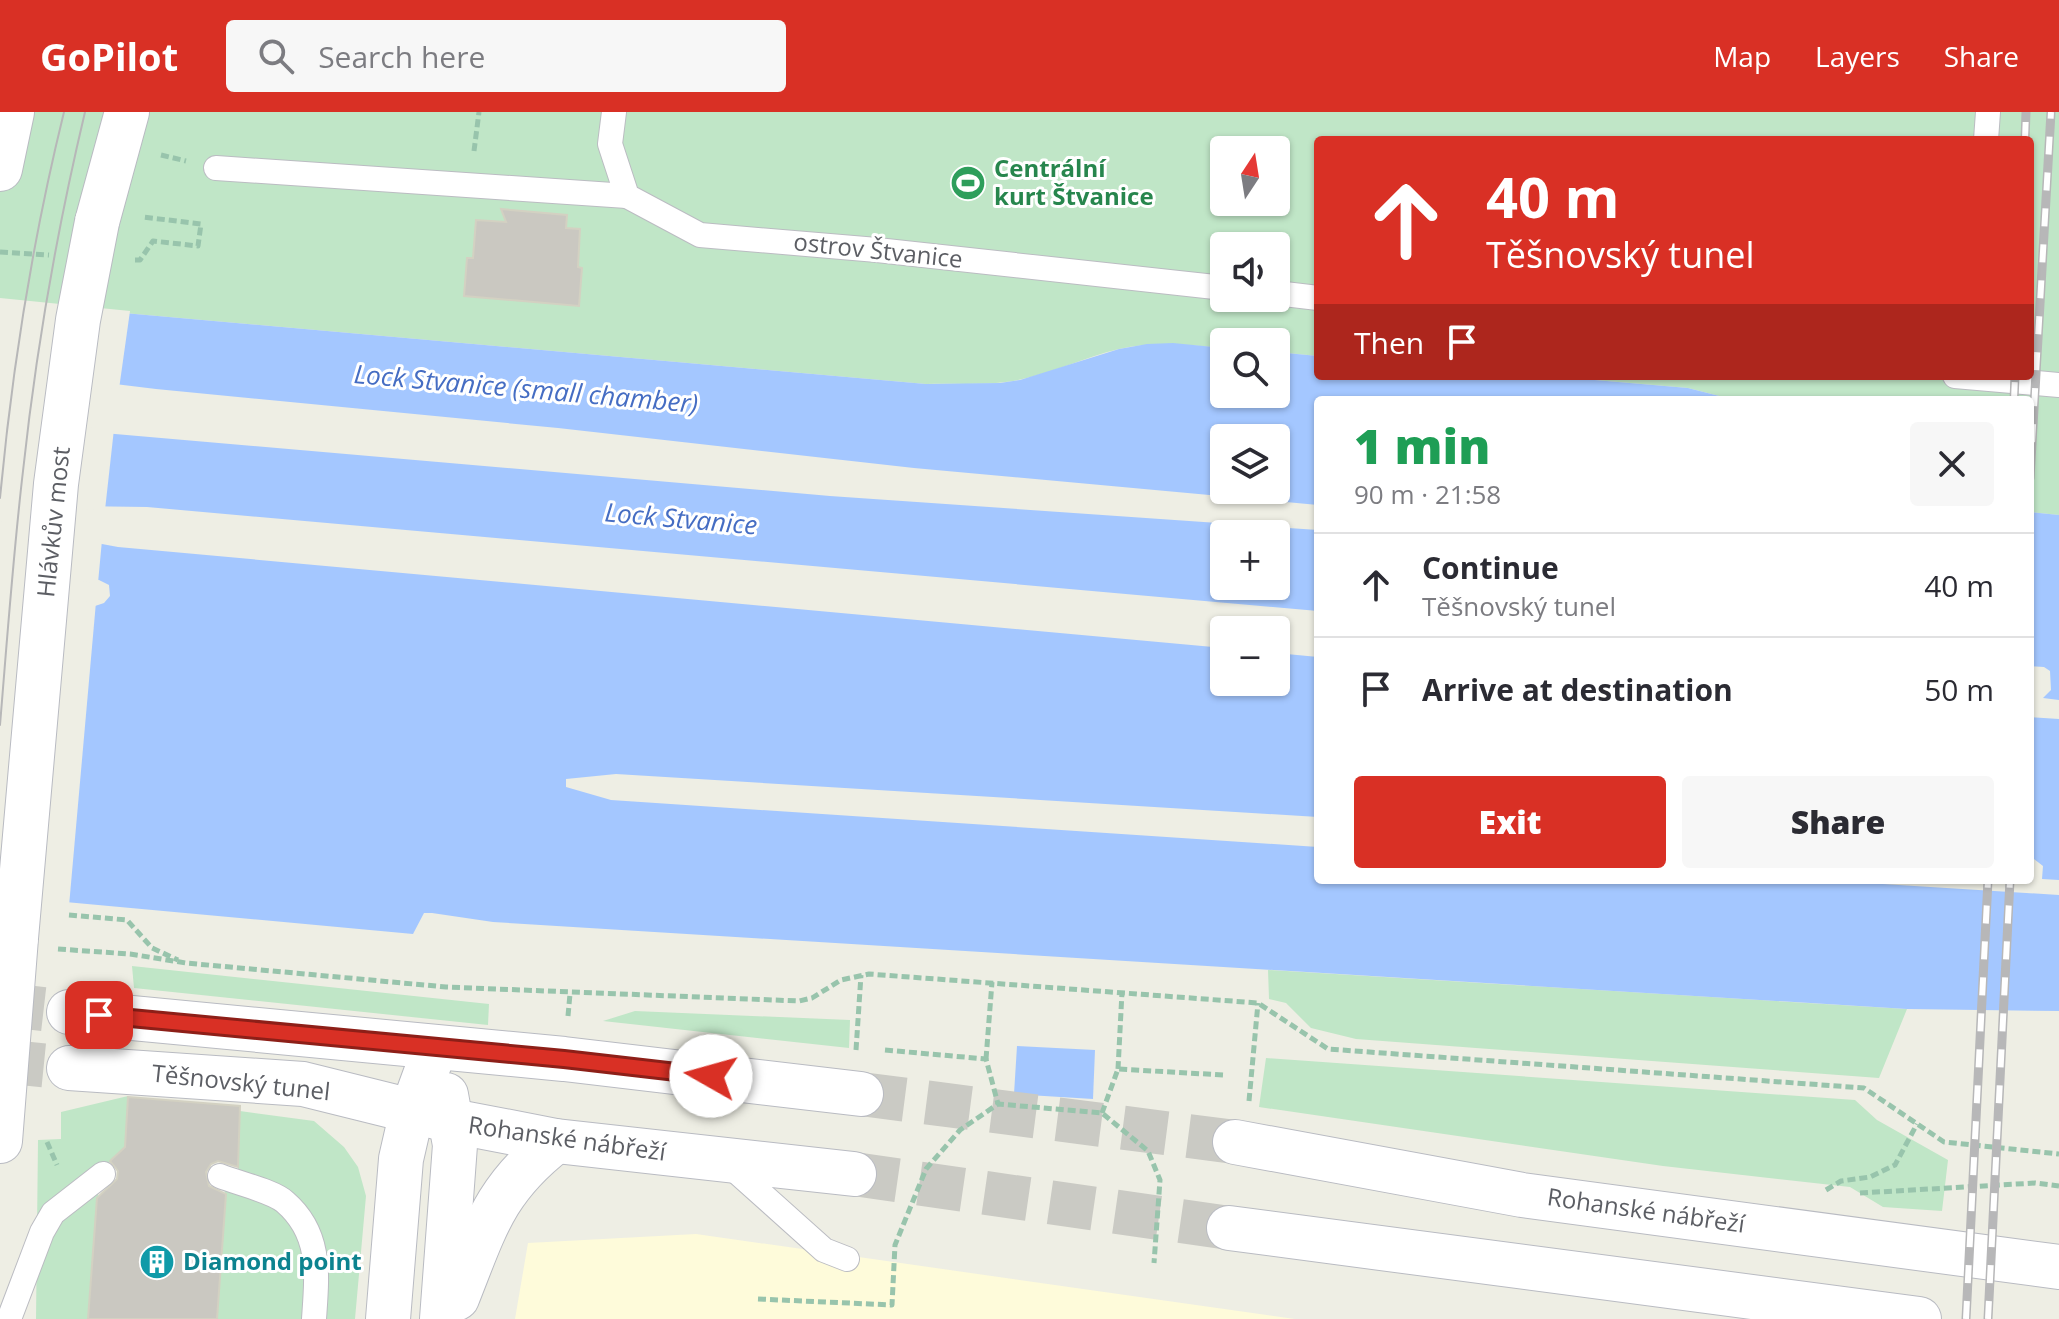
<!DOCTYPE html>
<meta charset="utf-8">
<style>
:root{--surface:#fff;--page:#f7f7f7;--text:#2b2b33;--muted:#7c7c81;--line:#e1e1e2;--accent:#d93025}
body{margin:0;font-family:"Open Sans",sans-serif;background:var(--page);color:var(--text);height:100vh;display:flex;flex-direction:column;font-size:30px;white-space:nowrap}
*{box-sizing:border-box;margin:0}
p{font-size:26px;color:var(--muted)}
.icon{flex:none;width:44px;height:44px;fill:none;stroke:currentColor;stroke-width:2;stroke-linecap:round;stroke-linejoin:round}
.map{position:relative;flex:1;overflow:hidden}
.sheet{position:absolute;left:1314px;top:284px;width:720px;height:488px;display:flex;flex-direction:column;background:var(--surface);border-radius:8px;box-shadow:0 2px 6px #0004}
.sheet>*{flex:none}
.top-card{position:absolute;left:1314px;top:24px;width:720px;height:244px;border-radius:8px;box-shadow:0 2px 6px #0004;background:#d93025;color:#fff;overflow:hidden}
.needle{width:52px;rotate:12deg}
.controls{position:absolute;left:1210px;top:24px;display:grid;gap:16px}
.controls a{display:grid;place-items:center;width:80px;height:80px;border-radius:8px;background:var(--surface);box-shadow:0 2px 6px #0004;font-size:40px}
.pin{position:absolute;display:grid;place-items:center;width:68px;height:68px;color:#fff;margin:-34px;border-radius:16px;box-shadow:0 4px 12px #0006}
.me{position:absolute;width:88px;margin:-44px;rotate:277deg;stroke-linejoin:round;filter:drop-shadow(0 0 6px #0008)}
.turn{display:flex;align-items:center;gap:28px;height:168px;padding:0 40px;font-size:36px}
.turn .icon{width:104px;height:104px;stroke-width:2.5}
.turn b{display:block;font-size:56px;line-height:68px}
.then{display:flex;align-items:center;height:76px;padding:0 40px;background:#0003;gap:16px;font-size:30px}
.round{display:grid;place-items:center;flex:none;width:84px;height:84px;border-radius:8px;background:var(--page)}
.head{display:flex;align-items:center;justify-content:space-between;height:136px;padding:0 40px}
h1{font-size:48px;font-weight:800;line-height:60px;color:#1e9e55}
.primary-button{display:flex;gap:16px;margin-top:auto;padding:16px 40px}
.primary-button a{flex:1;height:92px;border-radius:8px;background:var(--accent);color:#fff;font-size:32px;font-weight:800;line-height:92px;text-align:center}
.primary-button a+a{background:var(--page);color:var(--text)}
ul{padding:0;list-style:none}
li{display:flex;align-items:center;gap:24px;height:104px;padding:0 40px;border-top:2px solid var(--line)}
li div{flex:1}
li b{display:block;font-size:30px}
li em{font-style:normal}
header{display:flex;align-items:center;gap:48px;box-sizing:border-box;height:112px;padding:0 40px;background:var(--accent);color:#fff}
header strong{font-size:38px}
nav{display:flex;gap:44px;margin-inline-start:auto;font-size:28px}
.search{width:560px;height:72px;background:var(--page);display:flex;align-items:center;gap:20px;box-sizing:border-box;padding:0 28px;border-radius:8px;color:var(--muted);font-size:30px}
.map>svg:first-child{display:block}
</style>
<header>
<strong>GoPilot</strong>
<div class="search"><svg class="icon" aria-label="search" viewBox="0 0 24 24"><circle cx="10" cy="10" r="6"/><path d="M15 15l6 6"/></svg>Search here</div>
<nav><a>Map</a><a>Layers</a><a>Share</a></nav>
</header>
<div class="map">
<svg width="2059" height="1207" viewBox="0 0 2059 1207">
<rect width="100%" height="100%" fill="#eeeee4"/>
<polygon fill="#fefbda" points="696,1122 1295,1207 515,1207 528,1131"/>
<g fill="#c0e6c7" fill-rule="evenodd">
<path d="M 0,0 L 2059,0 L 2059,403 L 2030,400 L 2030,288 L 1735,288 L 1688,276 L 1548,264 L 2030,264 L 2030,28 L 1318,28 L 1318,244 L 1276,240 L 1276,230 L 1224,230 L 1224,236 C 1189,233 1154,229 1119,237 C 1085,245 1053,261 1018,268 C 988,274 956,271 926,272 L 0,190 ZM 1224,38 L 1276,38 L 1276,90 L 1224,90 ZM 1224,134 L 1276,134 L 1276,186 L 1224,186 Z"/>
<polygon points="132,854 489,892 488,913 134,876"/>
<polygon points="1268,858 1907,897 1879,966 1356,927 1311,916 1286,891 1269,887"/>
<polygon points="635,899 850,908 849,936 603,909"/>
<polygon points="1266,946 1855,988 1877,1008 1948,1048 1942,1099 1883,1095 1850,1075 1663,1054 1259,995"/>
<polygon points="128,984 125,1035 108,1052 99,1072 88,1207 36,1207 38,1028 61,1027 61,1000"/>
<polygon points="240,999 314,1009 344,1035 358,1055 366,1084 355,1207 217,1207 225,1081 223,1071 238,1062"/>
</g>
<g fill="#a4c7ff" fill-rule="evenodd">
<path d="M 0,190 L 926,272 L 1000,271 L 1020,268 L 1119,237 L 1147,232 L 1173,231 L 1224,236 L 1224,282 L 1276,282 L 1276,240 L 1318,244 L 1318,264 L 1548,264 L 1688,276 L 1735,288 L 1318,288 L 1318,393 L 914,356 L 558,316 L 156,277 L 0,258 ZM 1224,326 L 1276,326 L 1276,378 L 1224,378 Z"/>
<path d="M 0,312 L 830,384 L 1318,418 L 1318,499 L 147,395 L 0,393 ZM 1224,422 L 1276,422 L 1276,474 L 1224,474 Z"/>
<polygon points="2030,400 2059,403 2059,588 2043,586 2051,578 2050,559 2044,555 2030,554"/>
<polygon points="0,413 118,435 1224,536 1224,570 1276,570 1276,541 1318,545 1318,705 616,662 566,667 566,675 611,688 1318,735 1318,768 1819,768 2059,783 2059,899 1907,897 493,810 432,801 424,801 413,822 0,784 95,494 104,491 110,484 109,473 99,468 0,458"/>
<polygon points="2030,605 2059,607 2059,768 2042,767 2043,754 2030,744"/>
<polygon points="1017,934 1095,938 1093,987 1014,982"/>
</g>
<g fill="#eeeee4">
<polygon points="0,186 130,199 119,277 0,262"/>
<polygon points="0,308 114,317 105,398 0,397"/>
<polygon points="0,409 102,428 98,471 0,462"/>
<polygon points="0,481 96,490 69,794 0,788"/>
</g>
<g fill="#cac8c1" stroke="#d3d1c2" stroke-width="2">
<polygon points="501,97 567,103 566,116 580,117 578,155 582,156 579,194 464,184 467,146 473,146 476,108 506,110"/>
<polygon points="128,985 240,994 238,1055 218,1049 211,1052 206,1060 209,1074 226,1082 217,1207 88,1207 97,1086 117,1067 118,1059 110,1049 125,1035"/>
</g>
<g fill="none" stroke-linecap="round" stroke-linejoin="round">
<g stroke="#cacac4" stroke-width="44" stroke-dasharray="44 22" stroke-linecap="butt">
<polyline points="0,892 69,900"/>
<polyline points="0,949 69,956"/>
<polyline points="861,982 1235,1030"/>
<polyline points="854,1062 1229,1116"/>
</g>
<defs>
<g id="lane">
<polyline points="614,0 610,32 627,84 700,123 877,138 1224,176"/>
<polyline points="1986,28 1988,0"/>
<polyline points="216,56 627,84"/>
<polyline points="1276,181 1318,186"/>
<polyline points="1955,264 2059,273"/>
<polyline points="728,1052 824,1138 847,1147"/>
<path d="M 220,1064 C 237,1071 273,1079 285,1090 C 322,1122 317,1163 314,1207"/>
<polyline points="9,1207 42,1120 53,1101 103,1062"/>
</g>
<g id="secondary">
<polyline points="0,57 12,0"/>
<polyline points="97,110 127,0"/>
<polyline points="69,900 564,947 861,982"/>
<polyline points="69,956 303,972 452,1009 556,1029 854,1062"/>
<polyline points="0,1029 16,826"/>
<polyline points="1235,1030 1522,1083 2059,1155"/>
<polyline points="1229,1116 1919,1207"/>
<path d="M 457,1186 C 485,1116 494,1077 556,1029"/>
<polyline points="388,1207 401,1047 412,999 435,936"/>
<polyline points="442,1207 455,1033 446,983"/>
</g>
</defs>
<use href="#lane" stroke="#bbbcc2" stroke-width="26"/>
<use href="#secondary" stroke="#b9bbc2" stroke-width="46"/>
<g stroke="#98c4ac" stroke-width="5" stroke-dasharray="8 4" stroke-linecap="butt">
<polyline points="474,39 479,0"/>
<polyline points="161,43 186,49"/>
<polyline points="0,140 49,143"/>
<polyline points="135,148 140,148 153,129 198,134 201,112 143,105"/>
<polyline points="69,803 127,808 152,836 178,848"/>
<polyline points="58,837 130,842 186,851 446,875 799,889 812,886 841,868 869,862 1258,891 1328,937 1864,976 1944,1030 2059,1042"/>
<polyline points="568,904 570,882"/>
<polyline points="856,938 861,863"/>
<polyline points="885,938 986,947 998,992"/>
<polyline points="986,947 992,870"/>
<polyline points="1118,957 1122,880"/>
<polyline points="1249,989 1258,891"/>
<polyline points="1102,1001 1118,957 1223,963"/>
<polyline points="47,1030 57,1053"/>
<polyline points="1826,1078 1841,1069 1870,1065 1895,1053 1917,1012"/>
<polyline points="1860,1081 2035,1071 2059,1074"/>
<polyline points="758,1187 892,1193 895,1133 926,1057 960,1018 998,992 1102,1001 1148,1039 1160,1068 1154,1151"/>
</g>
<use href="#lane" stroke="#fff" stroke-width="24"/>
<use href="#secondary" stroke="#fff" stroke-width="44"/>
<g stroke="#b7b7b8" stroke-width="2">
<path d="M 0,386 C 12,257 33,126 64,0"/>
<path d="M 0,613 C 7,529 13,444 23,359 C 36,238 57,118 85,0"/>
</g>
<defs>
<g id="rail">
<polyline points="2025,28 2026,0"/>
<polyline points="2014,288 2015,264"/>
<polyline points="2030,366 2051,0"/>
<polyline points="1966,1207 1988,768"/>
<polyline points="1988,1207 2010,768"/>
</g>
</defs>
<use href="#rail" stroke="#b7b7b8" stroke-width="9"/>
<use href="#rail" stroke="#fff" stroke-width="6" stroke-dasharray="18" stroke-linecap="butt"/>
<defs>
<polyline id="secondary-bridge" points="16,826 56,372 78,208 97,110"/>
</defs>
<use href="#secondary-bridge" stroke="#b9bbc2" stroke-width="46" stroke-linecap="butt"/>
<use href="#secondary-bridge" stroke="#fff" stroke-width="44"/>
</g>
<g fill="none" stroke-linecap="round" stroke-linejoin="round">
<defs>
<polyline id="route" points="99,903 564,947 711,964"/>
</defs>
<use href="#route" stroke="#8d1f18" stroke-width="20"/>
<use href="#route" stroke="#d93025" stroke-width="14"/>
</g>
<defs>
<symbol id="stadium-disc" viewBox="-11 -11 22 22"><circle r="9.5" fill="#2e9e5b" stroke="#fff"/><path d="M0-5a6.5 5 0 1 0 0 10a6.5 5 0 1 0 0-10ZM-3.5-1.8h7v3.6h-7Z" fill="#fff"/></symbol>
<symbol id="building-disc" viewBox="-11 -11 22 22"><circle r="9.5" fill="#0f9aa8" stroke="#fff"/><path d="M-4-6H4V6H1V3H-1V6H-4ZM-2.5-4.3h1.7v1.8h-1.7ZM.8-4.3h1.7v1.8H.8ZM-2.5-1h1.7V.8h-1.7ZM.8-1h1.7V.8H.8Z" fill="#fff"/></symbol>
</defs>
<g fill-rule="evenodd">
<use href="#stadium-disc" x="948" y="51" width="40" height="40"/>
<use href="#building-disc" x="137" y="1130" width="40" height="40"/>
</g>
<g text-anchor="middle" stroke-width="6" stroke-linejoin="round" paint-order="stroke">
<g font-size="24" font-weight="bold" fill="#27864d" stroke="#fff" text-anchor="start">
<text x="994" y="65">Centrální<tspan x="994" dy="28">kurt Štvanice</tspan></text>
</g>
<g font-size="24" fill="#5c5e64" stroke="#fff">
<text transform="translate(878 139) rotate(6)" y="8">ostrov Štvanice</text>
<text transform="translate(54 410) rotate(-84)" y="8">Hlávkův most</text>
<text transform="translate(241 971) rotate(6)" y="8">Těšnovský tunel</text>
<text transform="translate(567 1027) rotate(8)" y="8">Rohanské nábřeží</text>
<text transform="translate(1646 1099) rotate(8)" y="8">Rohanské nábřeží</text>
</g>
<g font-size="24" font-weight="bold" fill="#0d838f" stroke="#fff" text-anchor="start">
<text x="183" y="1158">Diamond point</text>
</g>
<g font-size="26" font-style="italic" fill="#456dc3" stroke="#fff">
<text transform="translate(526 277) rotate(5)" y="9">Lock Stvanice (small chamber)</text>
<text transform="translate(681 407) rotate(5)" y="9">Lock Stvanice</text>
</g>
</g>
</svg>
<div class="controls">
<a><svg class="needle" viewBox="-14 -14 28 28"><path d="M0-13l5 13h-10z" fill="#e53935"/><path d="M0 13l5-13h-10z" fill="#7c7c81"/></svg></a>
<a><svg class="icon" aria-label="sound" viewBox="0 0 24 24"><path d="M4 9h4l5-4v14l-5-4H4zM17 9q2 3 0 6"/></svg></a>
<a><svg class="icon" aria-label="search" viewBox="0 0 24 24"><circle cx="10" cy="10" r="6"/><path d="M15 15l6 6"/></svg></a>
<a><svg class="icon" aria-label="layers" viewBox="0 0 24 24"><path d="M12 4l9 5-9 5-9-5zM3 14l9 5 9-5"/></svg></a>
<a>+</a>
<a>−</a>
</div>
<div class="pin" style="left:99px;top:903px;background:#d93025"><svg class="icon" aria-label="arrive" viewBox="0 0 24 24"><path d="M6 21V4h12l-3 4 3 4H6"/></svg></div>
<svg class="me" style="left:711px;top:964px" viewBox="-20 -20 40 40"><circle r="19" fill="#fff"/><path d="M0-13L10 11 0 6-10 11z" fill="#d93025"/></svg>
<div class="top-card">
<div class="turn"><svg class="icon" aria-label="ahead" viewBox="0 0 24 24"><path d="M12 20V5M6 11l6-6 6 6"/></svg><div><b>40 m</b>Těšnovský tunel</div></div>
<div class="then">Then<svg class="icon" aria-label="arrive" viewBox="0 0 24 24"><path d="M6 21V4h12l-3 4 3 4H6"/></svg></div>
</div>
<section class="sheet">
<div class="head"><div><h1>1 min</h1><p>90 m · 21:58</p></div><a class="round"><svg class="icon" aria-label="close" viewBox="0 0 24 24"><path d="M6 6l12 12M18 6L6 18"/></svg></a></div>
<ul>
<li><svg class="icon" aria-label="ahead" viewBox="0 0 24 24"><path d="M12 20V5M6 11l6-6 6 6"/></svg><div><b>Continue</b><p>Těšnovský tunel</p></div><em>40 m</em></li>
<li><svg class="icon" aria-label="arrive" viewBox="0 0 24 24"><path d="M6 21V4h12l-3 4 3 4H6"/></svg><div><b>Arrive at destination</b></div><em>50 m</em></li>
</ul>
<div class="primary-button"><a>Exit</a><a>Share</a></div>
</section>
</div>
